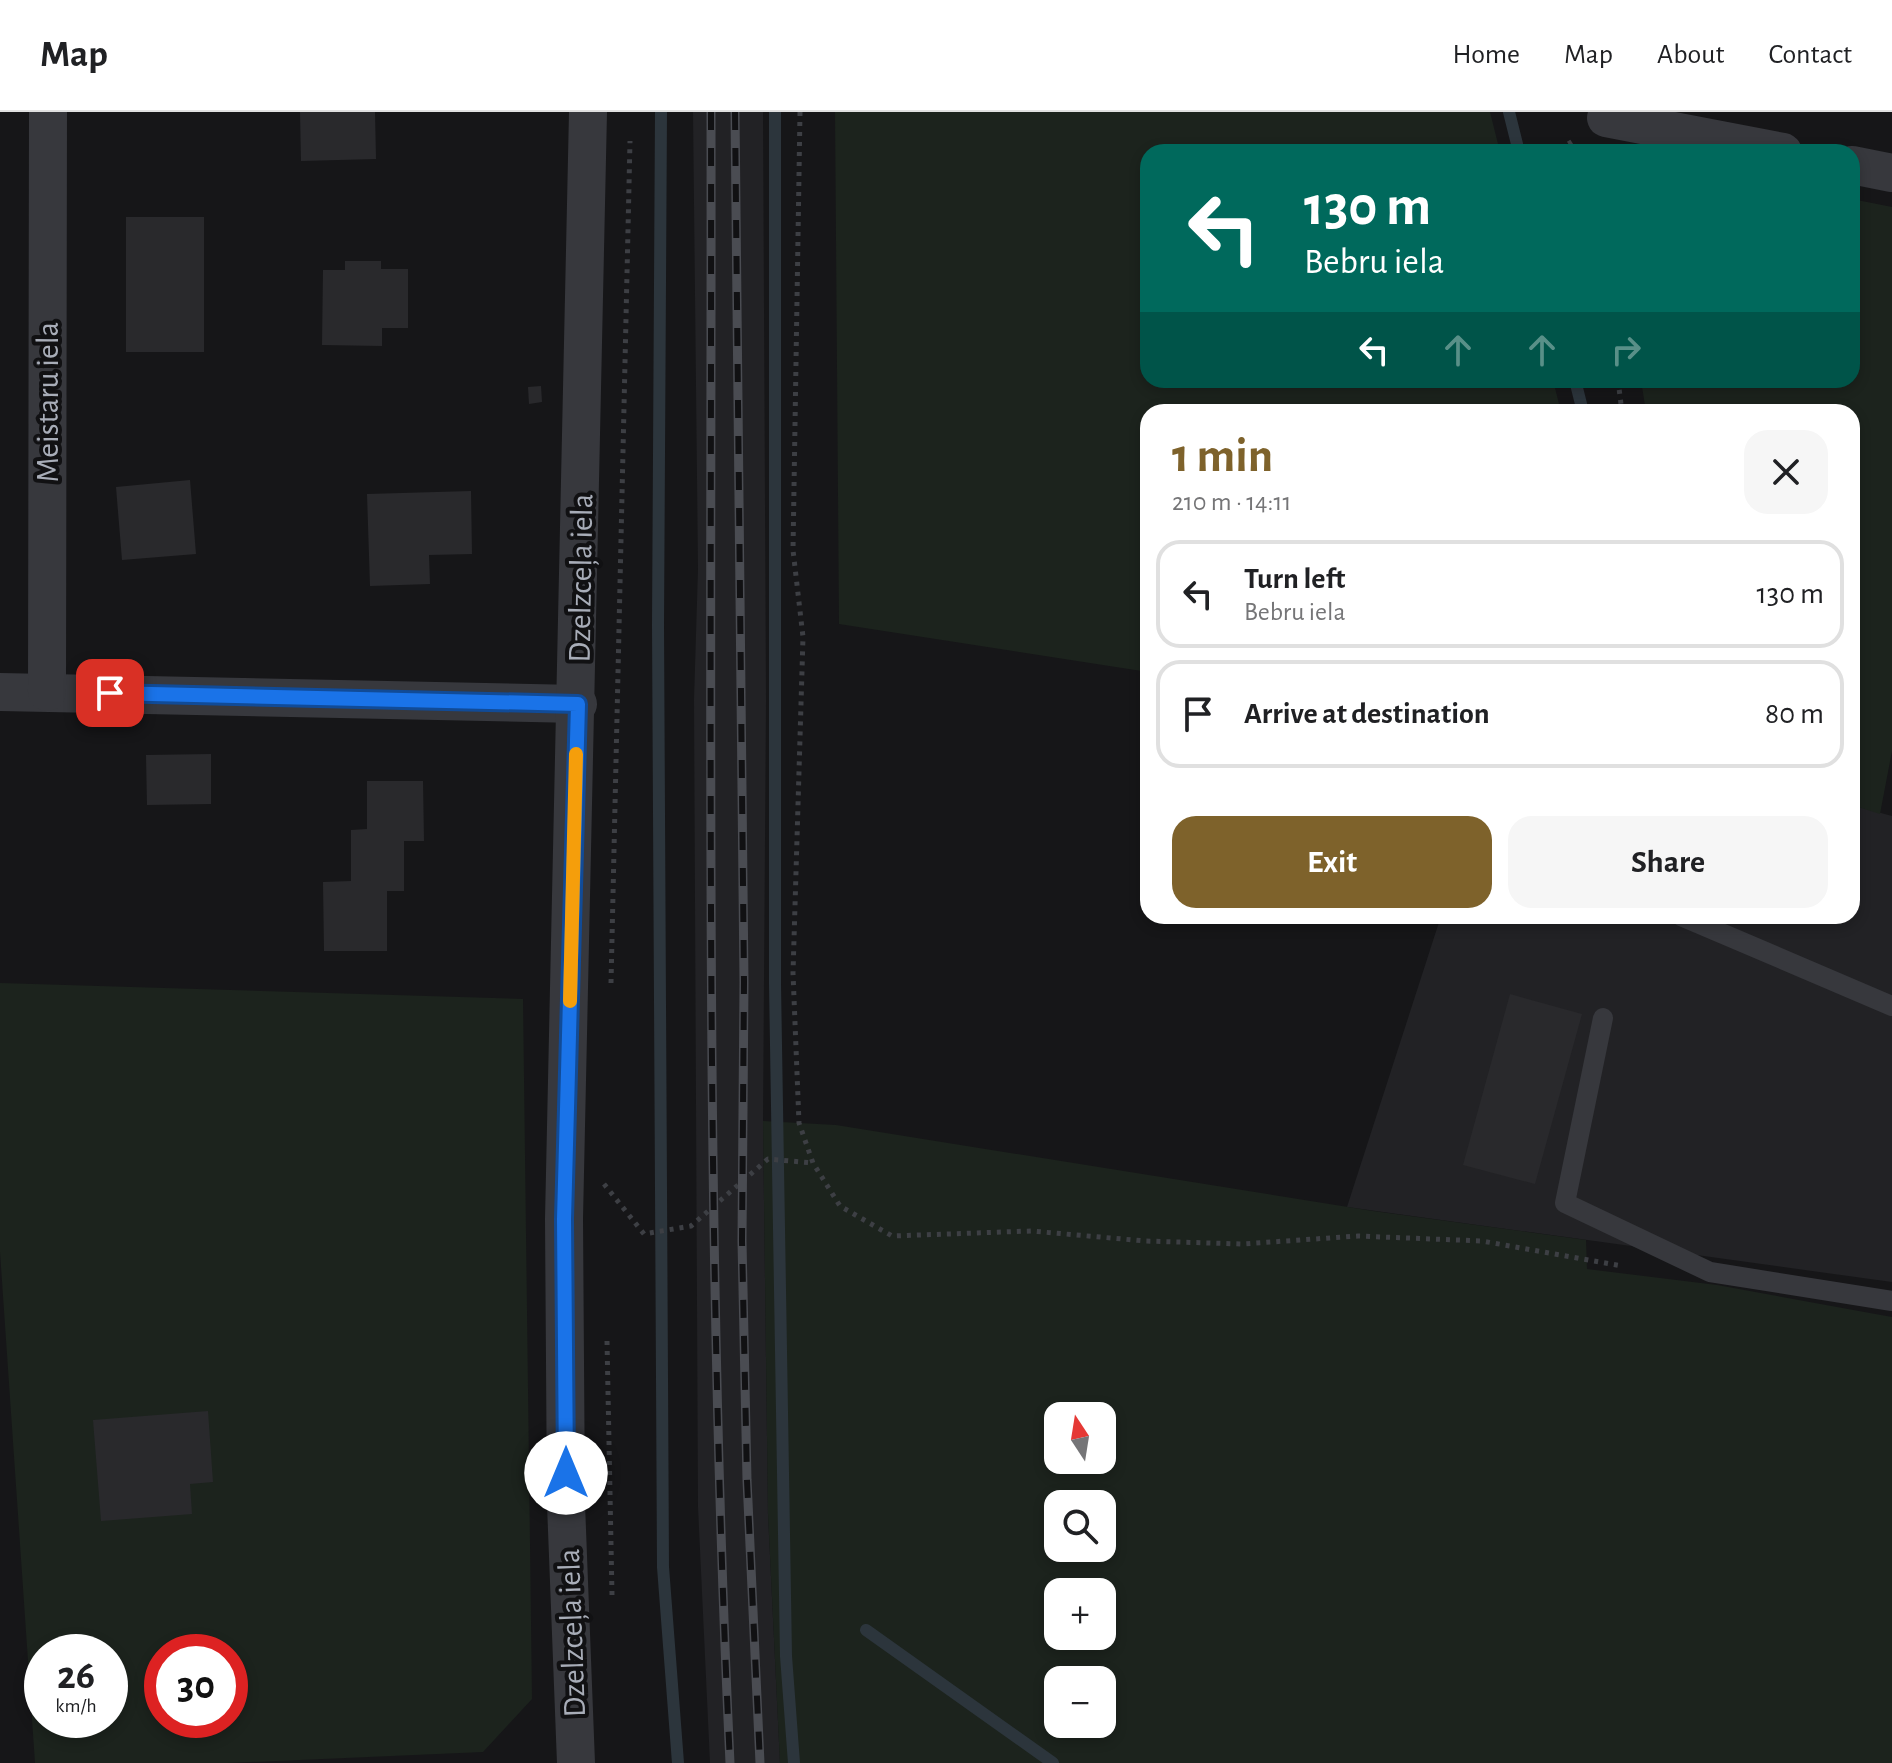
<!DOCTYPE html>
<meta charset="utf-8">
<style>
:root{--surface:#fff;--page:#f6f6f6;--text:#202124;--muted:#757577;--line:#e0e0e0;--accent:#7e622b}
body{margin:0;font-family:"Alegreya Sans",sans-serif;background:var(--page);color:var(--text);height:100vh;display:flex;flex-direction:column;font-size:30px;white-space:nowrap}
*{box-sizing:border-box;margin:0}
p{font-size:26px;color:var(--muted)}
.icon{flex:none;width:44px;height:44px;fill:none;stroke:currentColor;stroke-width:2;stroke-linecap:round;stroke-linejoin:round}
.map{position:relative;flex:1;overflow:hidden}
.panel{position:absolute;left:1140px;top:292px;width:720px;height:520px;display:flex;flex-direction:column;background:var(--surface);border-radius:24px;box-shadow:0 4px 12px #0003}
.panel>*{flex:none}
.top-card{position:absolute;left:1140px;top:32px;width:720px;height:244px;border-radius:24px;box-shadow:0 4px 12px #0003;background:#00695c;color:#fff;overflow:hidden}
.needle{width:52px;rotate:348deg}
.buttons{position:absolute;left:1044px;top:1290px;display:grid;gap:16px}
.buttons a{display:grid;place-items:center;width:72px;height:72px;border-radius:16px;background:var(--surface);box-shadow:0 4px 12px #0003;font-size:40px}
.speed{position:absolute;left:24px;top:1522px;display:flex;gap:16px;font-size:40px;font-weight:700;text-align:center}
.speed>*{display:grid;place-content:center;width:104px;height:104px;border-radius:50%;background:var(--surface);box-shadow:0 4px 12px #0003;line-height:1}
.speed small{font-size:20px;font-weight:400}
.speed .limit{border:12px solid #d22;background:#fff;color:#111}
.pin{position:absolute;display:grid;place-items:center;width:68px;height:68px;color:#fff;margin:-34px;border-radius:16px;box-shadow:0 4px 12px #0006}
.me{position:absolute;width:88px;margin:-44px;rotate:0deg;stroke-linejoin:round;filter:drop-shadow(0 0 6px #0008)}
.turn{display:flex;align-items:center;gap:28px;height:168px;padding:0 32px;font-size:36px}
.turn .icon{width:104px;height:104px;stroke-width:2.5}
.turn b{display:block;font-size:56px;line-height:68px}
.lanes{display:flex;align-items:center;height:76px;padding:0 32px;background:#0003;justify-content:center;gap:40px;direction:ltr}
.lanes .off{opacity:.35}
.round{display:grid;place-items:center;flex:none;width:84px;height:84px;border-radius:24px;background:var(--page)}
.summary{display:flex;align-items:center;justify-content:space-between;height:136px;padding:0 32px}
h1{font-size:48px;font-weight:700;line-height:60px;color:var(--accent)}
.cta{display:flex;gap:16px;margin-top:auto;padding:16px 32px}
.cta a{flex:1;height:92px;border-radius:24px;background:var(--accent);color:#fff;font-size:32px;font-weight:700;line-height:92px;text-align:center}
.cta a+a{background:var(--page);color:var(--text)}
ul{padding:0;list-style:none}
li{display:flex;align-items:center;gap:24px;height:108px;margin:0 16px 12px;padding:0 16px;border:4px solid var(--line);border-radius:24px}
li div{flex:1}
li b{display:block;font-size:30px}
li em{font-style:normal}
header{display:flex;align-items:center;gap:48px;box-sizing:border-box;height:112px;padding:0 40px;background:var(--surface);border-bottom:2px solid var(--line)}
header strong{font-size:38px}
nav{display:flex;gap:44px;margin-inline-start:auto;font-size:28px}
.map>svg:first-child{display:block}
</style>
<header>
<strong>Map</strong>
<nav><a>Home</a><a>Map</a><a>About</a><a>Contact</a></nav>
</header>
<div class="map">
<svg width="1892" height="1651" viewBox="0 0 1892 1651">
<rect width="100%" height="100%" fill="#161618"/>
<g fill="#222225">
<polygon points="693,0 763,0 766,589 763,1009 768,1402 780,1651 710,1651 698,1395 694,588 698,457"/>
<polygon points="1852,693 1892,704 1892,1170 1347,1095 1441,804 1852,804"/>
</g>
<g fill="#1c231d" fill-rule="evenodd">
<polygon points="835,0 1490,0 1500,40 1148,40 1148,268 1553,268 1561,300 1148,300 1148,560 839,512"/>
<polygon points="1852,87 1892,95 1892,639 1880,702 1852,693 1852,300 1646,300 1641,268 1852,268"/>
<path d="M 0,871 L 523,887 L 532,1587 L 483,1640 L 228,1651 L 35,1651 L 0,1140 ZM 42,1540 L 110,1540 L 110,1608 L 42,1608 ZM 162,1540 L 230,1540 L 230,1608 L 162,1608 Z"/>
<path d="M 763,1009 L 836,1013 L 1373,1099 L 1586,1128 L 1587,1157 L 1717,1173 L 1892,1205 L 1892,1651 L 780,1651 L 768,1402 ZM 1058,1304 L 1102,1304 L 1102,1348 L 1058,1348 ZM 1058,1392 L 1102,1392 L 1102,1436 L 1058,1436 ZM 1102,1480 L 1102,1524 L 1058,1524 L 1058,1480 ZM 1058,1568 L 1102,1568 L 1102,1612 L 1058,1612 Z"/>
</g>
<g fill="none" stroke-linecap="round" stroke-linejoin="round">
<g stroke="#2c353c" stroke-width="12">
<polyline points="661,0 658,513 663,1455 678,1651"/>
<polyline points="775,0 775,872 786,1544 794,1651"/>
<polyline points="1509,0 1519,40"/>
<polyline points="1575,268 1583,300"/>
<polyline points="866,1518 1053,1651"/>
</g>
</g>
<g fill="#29292c">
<polygon points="300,0 375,0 376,47 301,49"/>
<rect x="126" y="105" width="78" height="135"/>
<polygon points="345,149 381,149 381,157 408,157 408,216 382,216 382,234 322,233 323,158 345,158"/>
<polygon points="541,274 542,290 529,292 528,275"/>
<polygon points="190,368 196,442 122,448 116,375"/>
<polygon points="471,379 472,442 429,443 430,472 370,474 367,382"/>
<polygon points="211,642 211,692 147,693 146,643"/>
<polygon points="367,669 423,669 424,729 404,729 404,779 387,779 387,839 324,839 323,770 351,769 351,718 367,717"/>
<polygon points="1243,804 1295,804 1295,810 1243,809"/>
<polygon points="1510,882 1582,902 1535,1072 1463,1053"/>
<polygon points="208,1299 213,1370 190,1372 192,1402 101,1409 93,1308"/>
</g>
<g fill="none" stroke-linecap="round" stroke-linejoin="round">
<g stroke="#3d3f44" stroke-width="5" stroke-dasharray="4 6" stroke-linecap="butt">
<polyline points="800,0 793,438 803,525 793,861 799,1011 813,1051 840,1094 892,1124 1031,1119 1145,1129 1242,1132 1358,1124 1482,1129 1622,1154"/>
<polyline points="1566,40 1565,34 1576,27"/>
<polyline points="1618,268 1622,300"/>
<polyline points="611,871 630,29"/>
<polyline points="604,1072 644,1122 691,1114 768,1047 813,1051"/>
<polyline points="607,1229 612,1483"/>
</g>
<g stroke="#37383d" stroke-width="20">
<polyline points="1681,804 1892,894"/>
<polyline points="1603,906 1565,1091 1710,1160 1892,1189"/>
</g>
<g stroke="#37383d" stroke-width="38">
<polyline points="1606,6 1783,40"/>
<polyline points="1852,53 1892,61"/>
<polyline points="0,580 578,592"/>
<polyline points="47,580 48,0"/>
<polyline points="576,1651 566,1392 564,1107 588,0"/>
</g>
<defs>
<g id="rail">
<path d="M 711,0 C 712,550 704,1101 730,1651"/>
<polyline points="735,0 744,870 742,1129 747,1368 760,1651"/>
</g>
</defs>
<use href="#rail" stroke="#4a4c52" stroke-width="9"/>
<use href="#rail" stroke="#111113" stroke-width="6" stroke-dasharray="18" stroke-linecap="butt"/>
</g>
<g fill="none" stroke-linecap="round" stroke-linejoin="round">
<defs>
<polyline id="route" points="110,581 578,592 564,1107 566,1361"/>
</defs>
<use href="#route" stroke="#114b97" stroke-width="20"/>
<use href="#route" stroke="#1a73e8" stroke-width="14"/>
<polyline stroke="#f59e0b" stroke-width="14" points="570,889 576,642"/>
</g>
<g text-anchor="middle" stroke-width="8" stroke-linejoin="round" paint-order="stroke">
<g font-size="32" fill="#a8adb8" stroke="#111113">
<text transform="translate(47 290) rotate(-90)" y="11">Meistaru iela</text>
<text transform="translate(580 466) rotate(-89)" y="11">Dzelzceļa iela</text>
<text transform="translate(571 1521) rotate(-92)" y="11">Dzelzceļa iela</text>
</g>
</g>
</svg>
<div class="buttons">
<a><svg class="needle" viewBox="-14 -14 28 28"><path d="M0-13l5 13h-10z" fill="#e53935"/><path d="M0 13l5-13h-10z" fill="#757577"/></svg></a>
<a><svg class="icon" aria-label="search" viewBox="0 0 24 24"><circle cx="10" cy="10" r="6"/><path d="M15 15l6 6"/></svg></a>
<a>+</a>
<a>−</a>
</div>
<div class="speed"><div>26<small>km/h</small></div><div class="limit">30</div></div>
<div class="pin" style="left:110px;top:581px;background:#d93025"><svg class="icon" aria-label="arrive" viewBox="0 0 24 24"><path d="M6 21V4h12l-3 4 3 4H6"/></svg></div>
<svg class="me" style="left:566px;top:1361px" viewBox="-20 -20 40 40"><circle r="19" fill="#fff"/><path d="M0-13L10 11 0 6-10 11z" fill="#1a73e8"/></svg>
<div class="top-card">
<div class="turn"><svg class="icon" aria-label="left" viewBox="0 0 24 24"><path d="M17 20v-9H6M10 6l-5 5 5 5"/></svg><div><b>130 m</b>Bebru iela</div></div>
<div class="lanes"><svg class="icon" aria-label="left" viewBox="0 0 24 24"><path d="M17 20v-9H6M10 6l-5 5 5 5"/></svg><svg class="icon off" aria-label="ahead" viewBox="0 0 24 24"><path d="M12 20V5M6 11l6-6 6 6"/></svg><svg class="icon off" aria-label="ahead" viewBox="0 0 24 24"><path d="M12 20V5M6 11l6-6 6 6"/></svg><svg class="icon off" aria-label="right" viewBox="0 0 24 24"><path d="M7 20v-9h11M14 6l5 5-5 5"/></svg></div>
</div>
<section class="panel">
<div class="summary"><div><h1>1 min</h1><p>210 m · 14:11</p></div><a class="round"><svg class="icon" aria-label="close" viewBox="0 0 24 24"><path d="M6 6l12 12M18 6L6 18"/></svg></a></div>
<ul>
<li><svg class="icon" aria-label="left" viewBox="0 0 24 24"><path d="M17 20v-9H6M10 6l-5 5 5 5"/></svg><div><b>Turn left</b><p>Bebru iela</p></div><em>130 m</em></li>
<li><svg class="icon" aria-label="arrive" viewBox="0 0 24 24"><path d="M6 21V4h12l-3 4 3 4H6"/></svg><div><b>Arrive at destination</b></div><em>80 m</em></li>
</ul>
<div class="cta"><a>Exit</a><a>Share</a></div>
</section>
</div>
